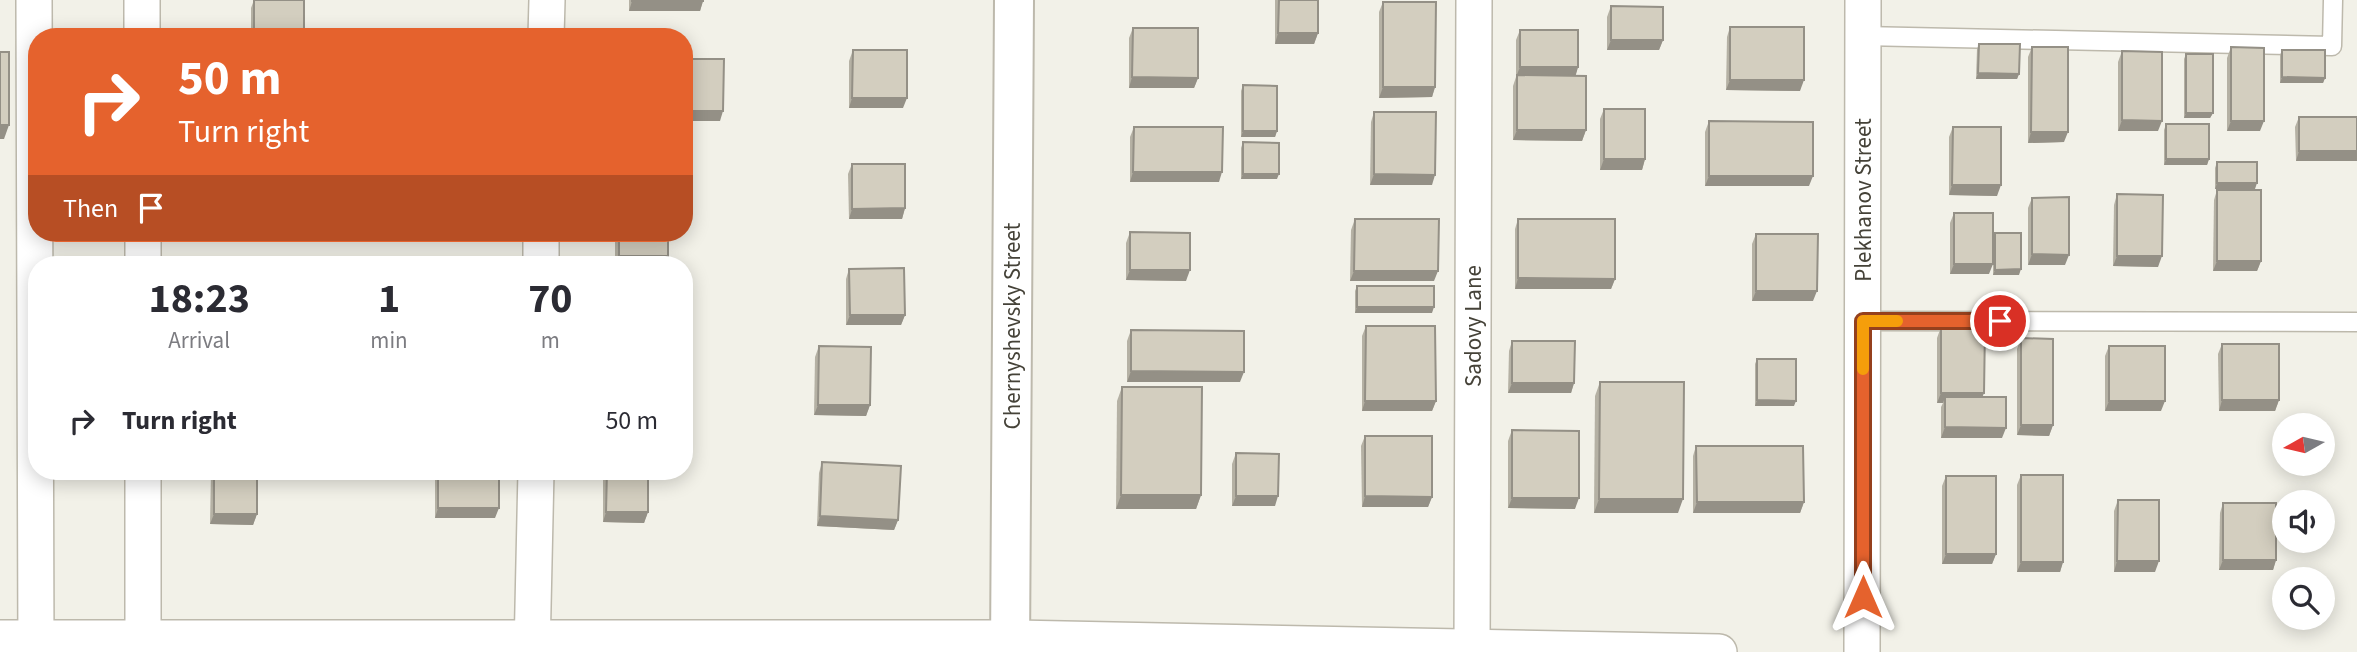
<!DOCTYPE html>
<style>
:root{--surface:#fff;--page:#f7f7f7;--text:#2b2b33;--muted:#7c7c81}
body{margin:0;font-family:"Source Sans 3",sans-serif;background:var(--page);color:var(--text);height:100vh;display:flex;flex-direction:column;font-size:26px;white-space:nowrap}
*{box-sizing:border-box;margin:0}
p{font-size:23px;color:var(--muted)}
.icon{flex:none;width:38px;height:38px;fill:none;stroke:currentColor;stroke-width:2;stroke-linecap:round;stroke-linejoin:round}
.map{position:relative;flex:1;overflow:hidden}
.sheet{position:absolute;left:28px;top:256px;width:665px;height:224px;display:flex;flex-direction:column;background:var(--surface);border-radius:28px;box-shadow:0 4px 18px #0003}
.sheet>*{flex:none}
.banner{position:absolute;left:28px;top:28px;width:665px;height:214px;border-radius:28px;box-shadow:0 4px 18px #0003;background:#e5622d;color:#fff;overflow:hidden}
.needle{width:46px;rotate:262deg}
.controls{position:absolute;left:2272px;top:413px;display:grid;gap:14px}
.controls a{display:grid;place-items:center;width:63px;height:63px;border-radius:50%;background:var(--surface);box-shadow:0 4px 18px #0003;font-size:35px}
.pin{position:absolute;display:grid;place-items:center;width:60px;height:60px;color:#fff;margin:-30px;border:4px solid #fff;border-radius:50%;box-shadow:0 2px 7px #0007}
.me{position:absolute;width:77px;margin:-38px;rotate:0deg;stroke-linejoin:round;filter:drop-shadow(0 0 5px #0008)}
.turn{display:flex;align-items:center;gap:24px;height:147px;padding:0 35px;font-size:32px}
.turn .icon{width:91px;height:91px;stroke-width:2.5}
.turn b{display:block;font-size:49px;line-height:60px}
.then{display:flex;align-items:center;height:66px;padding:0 35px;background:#0003;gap:14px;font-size:26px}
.eta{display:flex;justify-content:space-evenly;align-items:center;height:119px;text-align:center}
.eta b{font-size:42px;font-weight:700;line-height:49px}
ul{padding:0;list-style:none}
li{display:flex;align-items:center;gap:21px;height:91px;padding:0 35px}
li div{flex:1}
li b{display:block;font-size:26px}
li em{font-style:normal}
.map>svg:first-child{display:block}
</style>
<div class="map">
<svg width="2357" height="652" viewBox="0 0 2357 652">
<rect width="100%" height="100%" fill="#f2f1e8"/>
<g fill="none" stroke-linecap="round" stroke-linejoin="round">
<defs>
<g id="service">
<polyline points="1863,36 2332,46 2333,0"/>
<polyline points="1863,321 2357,322"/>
</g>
<g id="minor">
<polyline points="34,0 36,652"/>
<polyline points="142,0 142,37"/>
<polyline points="546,37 547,0"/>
<polyline points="143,233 143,264"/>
<polyline points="541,264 541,233"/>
<polyline points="143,471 143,652"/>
<polyline points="0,638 1010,638 1719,652"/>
<polyline points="532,652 536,471"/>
<polyline points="1472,652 1474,0"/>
<polyline points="1862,652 1863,0"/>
</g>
<polyline id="tertiary" points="1010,652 1014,0"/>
</defs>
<use href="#service" stroke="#bdb9ac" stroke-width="21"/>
<use href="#minor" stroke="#bdb9ac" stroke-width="38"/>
<use href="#tertiary" stroke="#bdb9ac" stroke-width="42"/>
<use href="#service" stroke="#fff" stroke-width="18"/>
<use href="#minor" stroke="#fff" stroke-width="35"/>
<use href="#tertiary" stroke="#fff" stroke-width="38"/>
</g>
<g fill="#b5b1a4">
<polygon points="254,0 304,0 304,37 251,37 251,8"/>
<polygon points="629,0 703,0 703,1 700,11 629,11"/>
<polygon points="1275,0 1318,0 1318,33 1314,44 1275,44"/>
<polygon points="1383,2 1435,87 1432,97 1379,98 1379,12"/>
<polygon points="1611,6 1663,40 1659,50 1607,50 1607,17"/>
<polygon points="1730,27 1800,91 1726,90 1727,37"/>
<polygon points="1133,28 1198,78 1194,88 1129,88 1129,38"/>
<polygon points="1520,30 1578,67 1575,76 1586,130 1582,141 1513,140 1513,86 1516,77 1516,40"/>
<polygon points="1979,44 2019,74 2017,79 1976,79 1977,49"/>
<polygon points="2032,47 2064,142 2028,143 2028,57"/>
<polygon points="2231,47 2260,131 2227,131 2227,58"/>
<polygon points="853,50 903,108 849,108 849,61"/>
<polygon points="2282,50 2325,78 2323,83 2280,83 2280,55"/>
<polygon points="2122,51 2158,131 2118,131 2118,62"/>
<polygon points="2186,54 2213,113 2210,118 2184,118 2184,59"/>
<polygon points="1243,85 1277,131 1275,137 1241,137 1241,91"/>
<polygon points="1604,109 1645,159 1642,170 1600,170 1600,119"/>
<polygon points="1374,112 1432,185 1370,185 1371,122"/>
<polygon points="2299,117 2357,117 2357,161 2296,161 2295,127"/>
<polygon points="1709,121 1809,186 1705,186 1705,132"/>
<polygon points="2166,124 2209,159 2207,165 2164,165 2164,130"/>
<polygon points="1134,127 1219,182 1130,182 1130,137"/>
<polygon points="1953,127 1997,196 1949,195 1949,137"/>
<polygon points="1243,142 1277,179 1241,179 1241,148"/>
<polygon points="2217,162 2255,189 2215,189 2215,168"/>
<polygon points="852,164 905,208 902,219 849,219 848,174"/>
<polygon points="2217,190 2261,261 2257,271 2213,271 2214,200"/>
<polygon points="2117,194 2158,267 2113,266 2114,205"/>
<polygon points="2032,198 2065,265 2028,265 2028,208"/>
<polygon points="1954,213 1989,274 1950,274 1950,223"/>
<polygon points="1355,219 1434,281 1350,281 1351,230"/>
<polygon points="1518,219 1615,279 1611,289 1515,289 1515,229"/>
<polygon points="1130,232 1186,281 1126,280 1126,243"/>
<polygon points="615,233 668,233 665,264 615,264"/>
<polygon points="1995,233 2019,275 1993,275 1993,238"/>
<polygon points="1756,234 1813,301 1752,301 1752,244"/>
<polygon points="849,269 905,315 901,325 846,325 846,279"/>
<polygon points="1357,286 1432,313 1355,313 1355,291"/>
<polygon points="1366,326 1436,401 1432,411 1362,411 1362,336"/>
<polygon points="1941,327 1983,397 2002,438 1941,438 1941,407 1943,403 1937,403 1937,338"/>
<polygon points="1131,330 1240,382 1127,382 1127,341"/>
<polygon points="2021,338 2053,425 2049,436 2017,435 2017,349"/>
<polygon points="1512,341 1574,383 1571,393 1508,393 1509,351"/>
<polygon points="2222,344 2279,400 2275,411 2219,411 2218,354"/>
<polygon points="819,346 870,405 866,416 814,415 815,357"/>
<polygon points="2109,346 2161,411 2105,411 2105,356"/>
<polygon points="1757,359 1794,406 1755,406 1755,364"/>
<polygon points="1600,382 1678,513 1594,513 1595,396"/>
<polygon points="1122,387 1201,495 1196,509 1116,509 1117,401"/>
<polygon points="1512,430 1575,509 1508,508 1508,441"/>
<polygon points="1365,436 1432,497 1428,507 1362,507 1361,446"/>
<polygon points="1696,446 1804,502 1800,513 1693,513 1693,456"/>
<polygon points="1236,453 1275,506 1232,506 1232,464"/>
<polygon points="822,462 898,520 894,530 817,526 819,473"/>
<polygon points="211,471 257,471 257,514 253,525 210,524"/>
<polygon points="435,471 499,471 495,518 435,518"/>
<polygon points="603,471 648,471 648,512 644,523 603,522"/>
<polygon points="2021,475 2063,562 2060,572 2017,572 2017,485"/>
<polygon points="1946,476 1996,554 1992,564 1942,564 1942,486"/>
<polygon points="2118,500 2155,572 2114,572 2114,511"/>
<polygon points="2223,503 2276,560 2273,570 2219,570 2220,513"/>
</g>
<g fill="#949086">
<polygon points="632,1 703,1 700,11 629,11"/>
<polygon points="1278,33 1318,33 1314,44 1275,44"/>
<polygon points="1611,40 1663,40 1659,50 1607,50"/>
<polygon points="1520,67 1578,67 1575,78 1516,77"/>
<polygon points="1978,73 2019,74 2017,79 1976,79"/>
<polygon points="1132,77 1198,78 1194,88 1129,88"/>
<polygon points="2282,77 2325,78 2323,83 2280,83"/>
<polygon points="1730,80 1804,80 1800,91 1726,90"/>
<polygon points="1383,87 1435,87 1432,97 1379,98"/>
<polygon points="852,98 907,98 903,108 849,108"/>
<polygon points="684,111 723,111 720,121 684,121"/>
<polygon points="2186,113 2213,113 2210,118 2184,118"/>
<polygon points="2122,120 2162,121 2158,131 2118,131"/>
<polygon points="2231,121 2264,121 2260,131 2227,131"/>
<polygon points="0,125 9,125 4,139 0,139"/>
<polygon points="1517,130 1586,130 1582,141 1513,140"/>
<polygon points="1243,131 1277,131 1275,137 1241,137"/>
<polygon points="2031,132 2068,132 2064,142 2028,143"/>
<polygon points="2299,151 2357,151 2357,161 2296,161"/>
<polygon points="1604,159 1645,159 1642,170 1600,170"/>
<polygon points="2166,159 2209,159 2207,165 2164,165"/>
<polygon points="1133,172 1222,172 1219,182 1130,182"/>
<polygon points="1243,174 1279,174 1277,179 1241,179"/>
<polygon points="1374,174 1435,175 1432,185 1370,185"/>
<polygon points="1709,176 1813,176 1809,186 1705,186"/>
<polygon points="2217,183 2257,183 2255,189 2215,189"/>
<polygon points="1952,185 2001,185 1997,196 1949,195"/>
<polygon points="905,208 902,219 849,219 852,209"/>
<polygon points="2032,254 2069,255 2065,265 2028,265"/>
<polygon points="619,256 668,256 665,264 616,264"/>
<polygon points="2117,256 2162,256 2158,267 2113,266"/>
<polygon points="2217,261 2261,261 2257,271 2213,271"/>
<polygon points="1954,264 1993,264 1989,274 1950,274"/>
<polygon points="2021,269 2019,275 1993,275 1995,270"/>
<polygon points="1130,270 1190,270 1186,281 1126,280"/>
<polygon points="1354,271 1438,271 1434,281 1350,281"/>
<polygon points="1518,278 1615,279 1611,289 1515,289"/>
<polygon points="1756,291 1817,291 1813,301 1752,301"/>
<polygon points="1357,307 1434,307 1432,313 1355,313"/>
<polygon points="850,315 905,315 901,325 846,325"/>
<polygon points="1131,371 1244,372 1240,382 1127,382"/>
<polygon points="1512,383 1574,383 1571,393 1508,393"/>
<polygon points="1941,393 1984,393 1980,403 1945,397 1943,403 1937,403"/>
<polygon points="1757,400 1796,401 1794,406 1755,406"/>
<polygon points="2222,400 2279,400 2275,411 2219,411"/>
<polygon points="1365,401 1436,401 1432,411 1362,411"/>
<polygon points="2109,401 2165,401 2161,411 2105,411"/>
<polygon points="818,405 870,405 866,416 814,415"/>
<polygon points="2021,425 2053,425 2049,436 2017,435"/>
<polygon points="1945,427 2006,428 2002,438 1941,438"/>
<polygon points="1121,495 1201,495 1196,509 1116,509"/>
<polygon points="1236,496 1278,496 1275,506 1232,506"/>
<polygon points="1365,496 1432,497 1428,507 1362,507"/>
<polygon points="1512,498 1579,498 1575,509 1508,508"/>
<polygon points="1599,499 1683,499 1678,513 1594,513"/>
<polygon points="1697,502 1804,502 1800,513 1693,513"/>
<polygon points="438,508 499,508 495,518 435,518"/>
<polygon points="606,512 648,512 644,523 603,522"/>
<polygon points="214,514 257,514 253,525 210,524"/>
<polygon points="820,516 898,520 894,530 817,526"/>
<polygon points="1946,554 1996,554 1992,564 1942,564"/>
<polygon points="2223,560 2276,560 2273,570 2219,570"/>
<polygon points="2117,561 2159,561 2155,572 2114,572"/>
<polygon points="2021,562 2063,562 2060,572 2017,572"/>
</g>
<g fill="#d3cebf" stroke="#949086" stroke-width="2">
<rect x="254" y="0" width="50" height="37"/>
<rect x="632" y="0" width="71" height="1"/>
<polygon points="1279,0 1318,0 1318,33 1278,33"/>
<polygon points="1383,2 1436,2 1435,87 1383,87"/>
<polygon points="1611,6 1663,7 1663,40 1611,40"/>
<rect x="1730" y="27" width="74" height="53"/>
<polygon points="1133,28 1198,28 1198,78 1132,77"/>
<rect x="1520" y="30" width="58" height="37"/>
<polygon points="1979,44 2020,44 2019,74 1978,73"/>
<polygon points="2032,47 2068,47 2068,132 2031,132"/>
<polygon points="2231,47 2264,48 2264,121 2231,121"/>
<polygon points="853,50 907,50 907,98 852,98"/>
<polygon points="2282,50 2325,50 2325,78 2282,77"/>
<polygon points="2122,51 2162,52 2162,121 2122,120"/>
<rect x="0" y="52" width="9" height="73"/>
<rect x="2186" y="54" width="27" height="59"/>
<polygon points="684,59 724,59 723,111 684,111"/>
<polygon points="1517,75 1586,76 1586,130 1517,130"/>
<polygon points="1243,85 1277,86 1277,131 1243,131"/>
<rect x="1604" y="109" width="41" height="50"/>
<polygon points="1374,112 1436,112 1435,175 1374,174"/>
<rect x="2299" y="117" width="58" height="34"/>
<polygon points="1709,121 1813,122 1813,176 1709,176"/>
<rect x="2166" y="124" width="43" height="35"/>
<polygon points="1134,127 1223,127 1222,172 1133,172"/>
<polygon points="1953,127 2001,127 2001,185 1952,185"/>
<polygon points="1243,142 1279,143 1279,174 1243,174"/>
<rect x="2217" y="162" width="40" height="21"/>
<polygon points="852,164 905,164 905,208 852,209"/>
<rect x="2217" y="190" width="44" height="71"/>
<polygon points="2117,194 2163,195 2162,256 2117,256"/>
<polygon points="2069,197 2069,255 2032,254 2032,198"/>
<rect x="1954" y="213" width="39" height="51"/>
<polygon points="1355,219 1439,219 1438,271 1354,271"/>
<polygon points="1518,219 1615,219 1615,279 1518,278"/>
<polygon points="1130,232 1190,233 1190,270 1130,270"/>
<rect x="619" y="233" width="49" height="23"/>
<polygon points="1995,233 2021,233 2021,269 1995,270"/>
<polygon points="1756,234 1818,234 1817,291 1756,291"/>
<polygon points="276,259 358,260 358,264 276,264"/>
<rect x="394" y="263" width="56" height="1"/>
<polygon points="904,268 905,315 850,315 849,269"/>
<rect x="1357" y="286" width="77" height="21"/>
<polygon points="1366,326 1435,326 1436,401 1365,401"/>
<polygon points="1941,327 1985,327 1984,393 1941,393"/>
<polygon points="1131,330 1244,331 1244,372 1131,371"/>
<polygon points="2021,338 2053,339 2053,425 2021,425"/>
<polygon points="1512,341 1575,341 1574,383 1512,383"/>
<rect x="2222" y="344" width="57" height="56"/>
<polygon points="819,346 871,347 870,405 818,405"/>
<rect x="2109" y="346" width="56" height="55"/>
<polygon points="1757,359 1796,359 1796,401 1757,400"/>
<polygon points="1600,382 1684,382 1683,499 1599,499"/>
<polygon points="1122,387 1202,387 1201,495 1121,495"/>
<polygon points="1945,397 2006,397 2006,428 1945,427"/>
<polygon points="1512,430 1579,431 1579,498 1512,498"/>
<polygon points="1365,436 1432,436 1432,497 1365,496"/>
<polygon points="1696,446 1803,446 1804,502 1697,502"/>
<polygon points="1236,453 1279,454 1278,496 1236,496"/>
<polygon points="822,462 901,466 898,520 820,516"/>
<rect x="214" y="471" width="43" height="43"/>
<rect x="438" y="471" width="61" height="37"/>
<polygon points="607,471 648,471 648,512 606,512"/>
<rect x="2021" y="475" width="42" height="87"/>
<rect x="1946" y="476" width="50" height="78"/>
<polygon points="2118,500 2159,500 2159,561 2117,561"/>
<rect x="2223" y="503" width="53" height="57"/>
</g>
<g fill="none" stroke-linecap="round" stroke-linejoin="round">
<defs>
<polyline id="route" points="1863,597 1863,321 2000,321"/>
</defs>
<use href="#route" stroke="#95401d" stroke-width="18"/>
<use href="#route" stroke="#e5622d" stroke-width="12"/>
<polyline stroke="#f59e0b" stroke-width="12" points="1863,369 1863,321 1897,321"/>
</g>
<g text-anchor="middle" stroke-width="6" stroke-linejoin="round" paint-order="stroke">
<g font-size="23" fill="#454238" stroke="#fff">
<text transform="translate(1863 200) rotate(-90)" y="8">Plekhanov Street</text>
<text transform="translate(1012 326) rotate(-90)" y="8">Chernyshevsky Street</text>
<text transform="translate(1473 326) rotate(-90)" y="8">Sadovy Lane</text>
</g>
</g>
</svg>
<div class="controls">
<a><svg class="needle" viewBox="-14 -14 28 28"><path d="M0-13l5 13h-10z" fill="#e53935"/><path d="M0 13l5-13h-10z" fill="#7c7c81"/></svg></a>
<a><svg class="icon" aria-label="sound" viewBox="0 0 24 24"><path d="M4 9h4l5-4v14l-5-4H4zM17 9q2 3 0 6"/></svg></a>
<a><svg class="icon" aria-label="search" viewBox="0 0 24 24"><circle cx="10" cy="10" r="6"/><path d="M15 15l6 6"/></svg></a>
</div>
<div class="pin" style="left:2000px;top:321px;background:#d93025"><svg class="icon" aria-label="arrive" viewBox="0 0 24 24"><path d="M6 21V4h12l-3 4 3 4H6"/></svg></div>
<svg class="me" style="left:1863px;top:597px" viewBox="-20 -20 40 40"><path d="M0-17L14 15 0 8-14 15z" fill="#e5622d" stroke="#fff" stroke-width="4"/></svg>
<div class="banner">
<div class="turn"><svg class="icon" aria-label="right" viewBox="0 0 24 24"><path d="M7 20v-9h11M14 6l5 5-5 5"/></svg><div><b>50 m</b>Turn right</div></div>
<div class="then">Then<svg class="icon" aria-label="arrive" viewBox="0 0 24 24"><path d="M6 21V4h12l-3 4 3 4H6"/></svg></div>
</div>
<section class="sheet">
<div class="eta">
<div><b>18:23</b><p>Arrival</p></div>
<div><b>1</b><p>min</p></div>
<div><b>70</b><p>m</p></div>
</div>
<ul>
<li><svg class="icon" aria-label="right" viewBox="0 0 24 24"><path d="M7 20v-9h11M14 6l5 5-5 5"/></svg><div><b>Turn right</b></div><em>50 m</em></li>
</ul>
</section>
</div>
